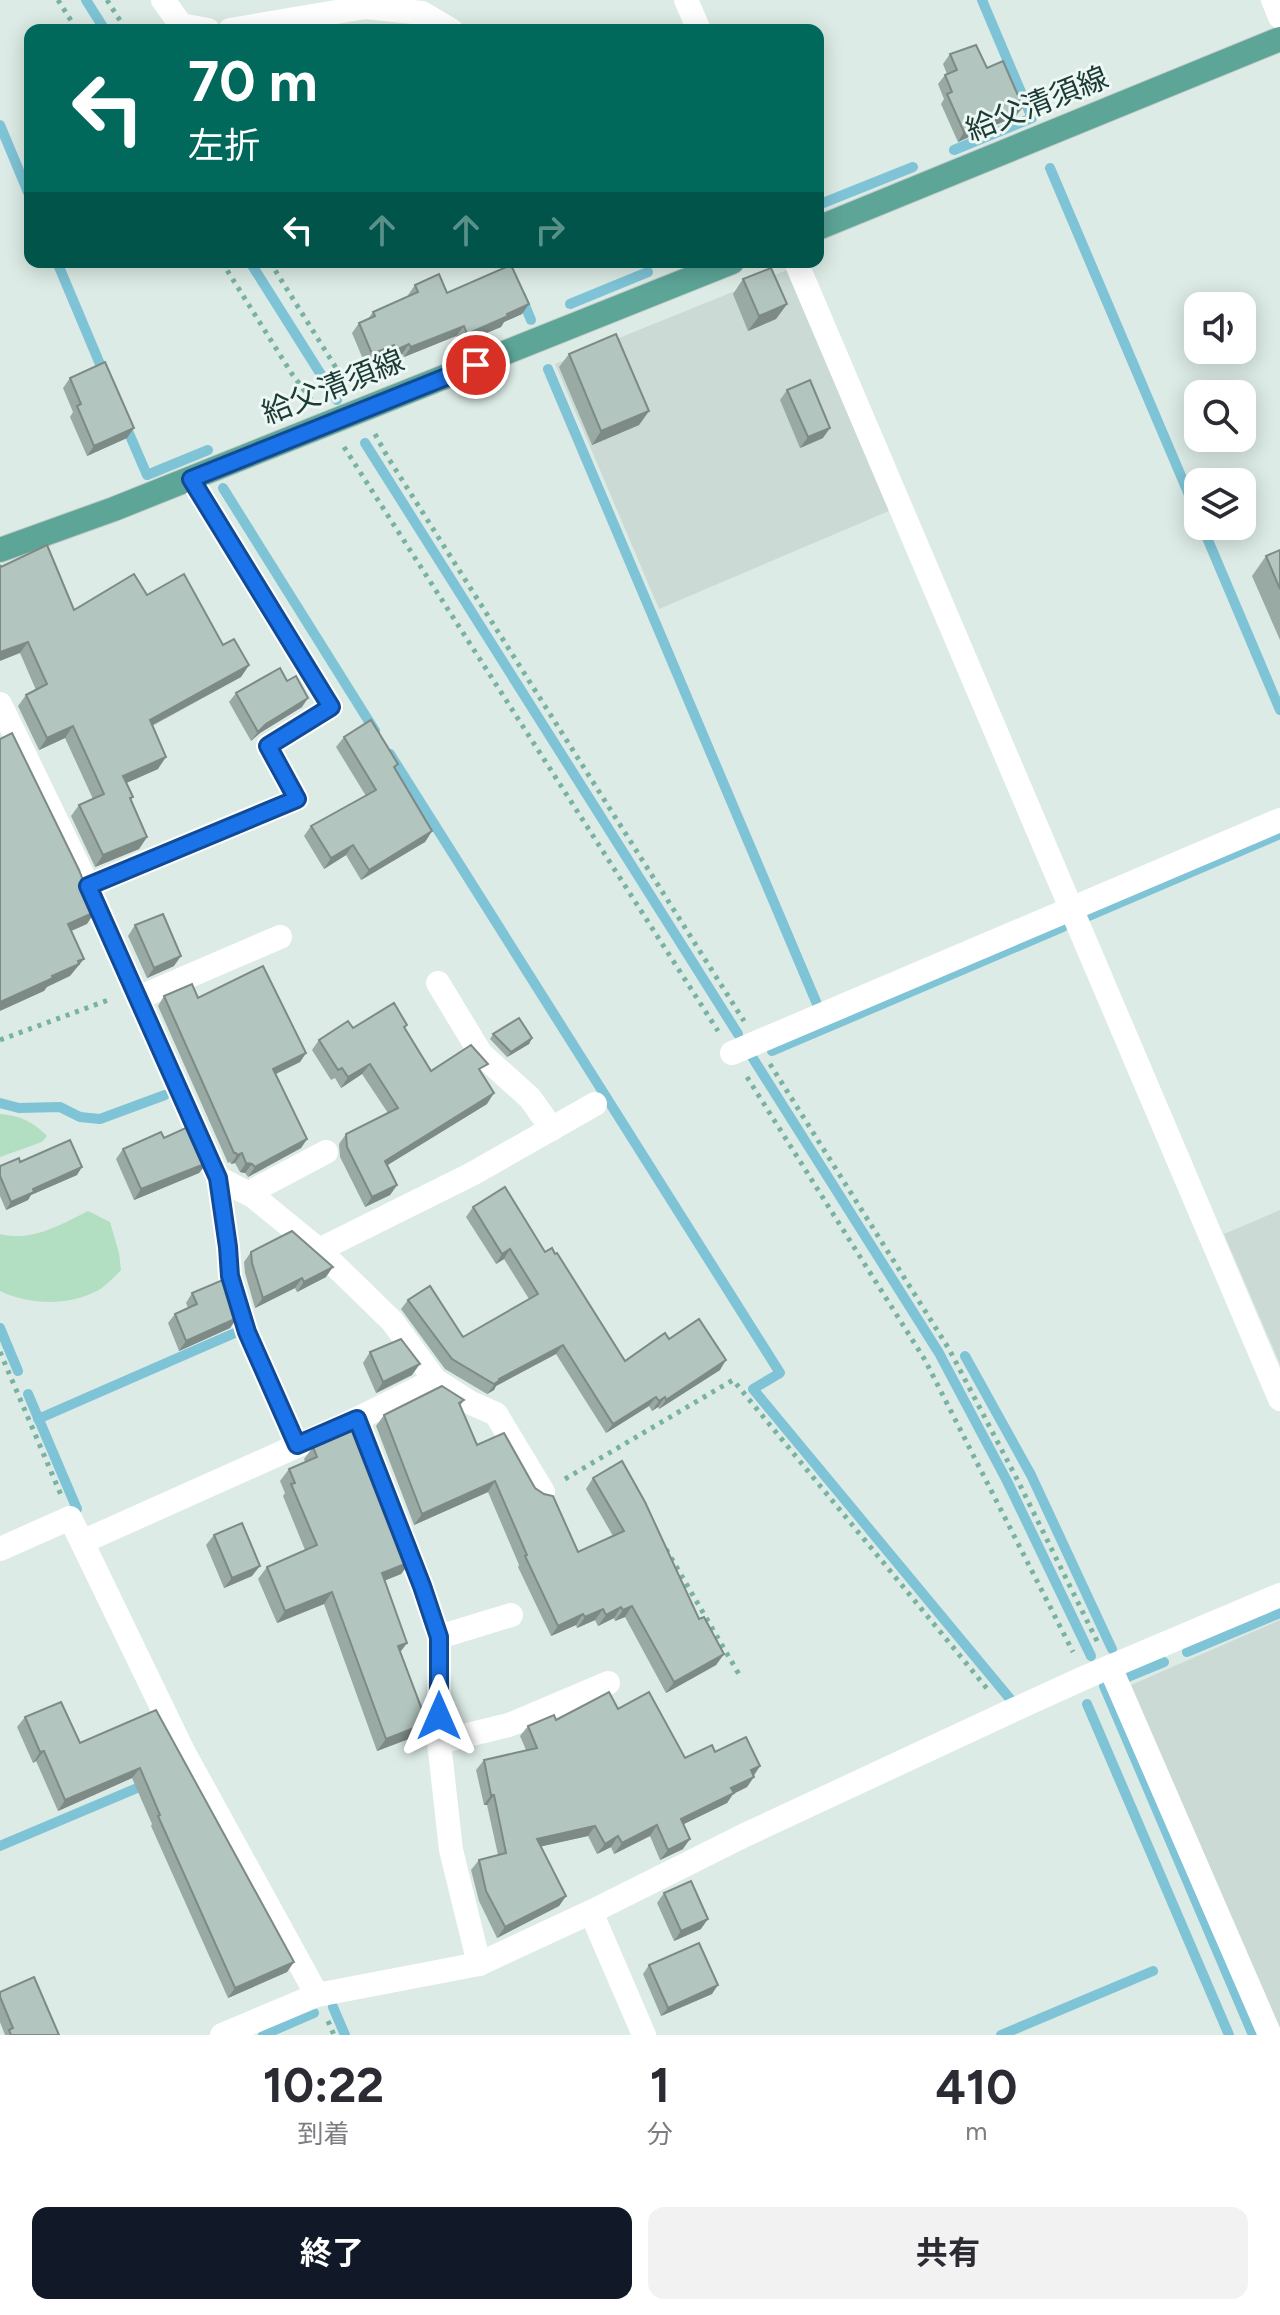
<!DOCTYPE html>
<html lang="ja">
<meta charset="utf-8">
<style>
:root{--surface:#fff;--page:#f2f2f3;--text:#2b2b33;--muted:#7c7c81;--accent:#111827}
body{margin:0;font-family:Figtree,"Noto Sans JP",sans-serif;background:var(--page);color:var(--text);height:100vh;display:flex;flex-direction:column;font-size:30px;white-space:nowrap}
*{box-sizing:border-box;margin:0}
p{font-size:26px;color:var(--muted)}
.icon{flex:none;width:44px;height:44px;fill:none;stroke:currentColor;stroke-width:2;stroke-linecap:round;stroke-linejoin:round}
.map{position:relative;height:2035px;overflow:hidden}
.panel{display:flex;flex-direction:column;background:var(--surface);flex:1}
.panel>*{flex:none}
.guide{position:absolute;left:24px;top:24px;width:800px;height:244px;border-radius:16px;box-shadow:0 4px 20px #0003;background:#00695c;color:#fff;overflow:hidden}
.buttons{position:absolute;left:1184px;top:292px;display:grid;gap:16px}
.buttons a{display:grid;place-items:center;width:72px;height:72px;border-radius:16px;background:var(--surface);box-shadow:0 4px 20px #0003;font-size:40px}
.pin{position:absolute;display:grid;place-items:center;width:68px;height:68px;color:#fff;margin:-34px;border:4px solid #fff;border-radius:50%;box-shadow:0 2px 8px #0007}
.me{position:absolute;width:88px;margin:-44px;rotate:0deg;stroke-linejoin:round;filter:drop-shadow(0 0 6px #0008)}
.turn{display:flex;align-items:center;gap:28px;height:168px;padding:0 32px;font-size:36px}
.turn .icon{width:104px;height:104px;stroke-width:2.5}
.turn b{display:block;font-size:56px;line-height:68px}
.lanes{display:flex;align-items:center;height:76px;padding:0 32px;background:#0003;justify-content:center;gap:40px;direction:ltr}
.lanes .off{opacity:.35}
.eta{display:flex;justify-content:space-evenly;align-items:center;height:136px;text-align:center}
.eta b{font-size:48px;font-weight:700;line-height:56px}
.primary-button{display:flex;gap:16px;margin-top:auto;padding:16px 32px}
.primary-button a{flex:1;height:92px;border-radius:16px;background:var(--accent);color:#fff;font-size:32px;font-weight:700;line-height:92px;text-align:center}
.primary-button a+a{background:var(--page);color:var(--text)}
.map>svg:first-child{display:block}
</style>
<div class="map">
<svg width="1280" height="2035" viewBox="0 0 1280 2035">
<rect width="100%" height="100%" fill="#dcebe5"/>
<g fill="#cbdad4">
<polygon points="787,270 889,511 659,609 555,364"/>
<polygon points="1280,1210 1280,1364 1224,1234"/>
<polygon points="1280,1620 1280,2029 1131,1685"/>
</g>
<g fill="#b2dfc1">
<path d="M 0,1114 C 20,1115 33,1122 47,1136 L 42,1142 L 0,1157 Z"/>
<path d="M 88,1211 L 110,1222 L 119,1253 L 121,1270 C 114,1277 106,1286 97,1291 C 68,1306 29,1305 0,1291 L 0,1234 C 32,1242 60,1225 88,1211 Z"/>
</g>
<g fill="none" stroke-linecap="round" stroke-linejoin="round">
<g stroke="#7ec3d6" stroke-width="10">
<polyline points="86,0 105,30"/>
<polyline points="0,125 30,197"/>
<polyline points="954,150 1032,118 982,0"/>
<polyline points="1050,168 1198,516"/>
<polyline points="818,205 913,167"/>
<polyline points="57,262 105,376"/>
<polyline points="250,262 337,400"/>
<polyline points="521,296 531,320"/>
<polyline points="570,304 648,272"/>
<polyline points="548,369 817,1004"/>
<polyline points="125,424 147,475 208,450"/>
<polyline points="365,443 738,1034"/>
<polyline points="223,488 375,731"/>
<polyline points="1202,526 1280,710"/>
<polyline points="390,754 780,1373 753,1389 1011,1700"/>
<polyline points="1089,916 1280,834"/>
<polyline points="772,1051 1063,927"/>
<polyline points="749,1052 939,1353 1007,1481 1091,1656"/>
<polyline points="0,1103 19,1108 60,1107 80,1117 100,1119 165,1095"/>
<polyline points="0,1328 18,1371"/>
<polyline points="965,1356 1031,1475 1112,1649"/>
<polyline points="28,1394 77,1509"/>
<polyline points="38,1419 237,1332"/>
<polyline points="1187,1652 1280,1613"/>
<polyline points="1125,1678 1164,1662"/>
<polyline points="1104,1686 1253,2035"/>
<polyline points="1087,1704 1229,2035"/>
<polyline points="0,1846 149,1783"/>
<polyline points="333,2007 345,2035"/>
<polyline points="263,2035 314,2013"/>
<polyline points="1001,2035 1153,1971"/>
</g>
<defs>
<g id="major">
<polyline points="818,228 1280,39"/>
<polyline points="0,550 114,509 732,262"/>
</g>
</defs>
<use href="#major" stroke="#c0c8c6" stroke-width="26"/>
<g stroke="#79b2a3" stroke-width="5" stroke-dasharray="4 6" stroke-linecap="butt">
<polyline points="58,0 77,30"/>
<polyline points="107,0 126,30"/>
<polyline points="222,262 292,374 313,402"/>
<polyline points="270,262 348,387"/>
<polyline points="375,434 387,456 744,1021"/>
<polyline points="344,447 718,1031"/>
<polyline points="0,1040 111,999"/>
<polyline points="770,1064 949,1349 1018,1481 1098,1643"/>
<polyline points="747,1077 925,1360 1073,1652"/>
<polyline points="0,1352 61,1495"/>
<polyline points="565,1479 733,1380 989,1691"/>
<polyline points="666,1549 740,1676"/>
<polyline points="328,2021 334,2035"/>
</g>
<g stroke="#fff" stroke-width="24">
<polyline points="163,0 181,25 208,30"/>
<polyline points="686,0 699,30"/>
<polyline points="1273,0 1280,17"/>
<polyline points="230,30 366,7 422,13 451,30"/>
<polyline points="796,262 1280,1399"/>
<polyline points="0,704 88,886 218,1178 253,1196 319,1250 392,1321 435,1380 471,1403 496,1414 543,1492"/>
<polyline points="88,886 297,799 268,746 331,707 191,479"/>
<polyline points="438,983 481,1054 530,1098 552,1129"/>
<polyline points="138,998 280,937"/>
<polyline points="732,1053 1280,820"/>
<polyline points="218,1178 228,1247 230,1276 247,1332 297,1445"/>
<polyline points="253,1196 256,1189 326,1152"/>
<polyline points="319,1250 472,1174 595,1104"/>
<polyline points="357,1419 422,1586 439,1637 439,1742 451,1850 479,1964"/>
<polyline points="82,1542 183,1751 317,1995"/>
<polyline points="0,1549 70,1518 82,1542 357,1419 435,1380"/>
<polyline points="439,1637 511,1615"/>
<polyline points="1110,1667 1270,2035"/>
<polyline points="439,1742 509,1725 608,1683"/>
<polyline points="591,1912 644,2035"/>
<polyline points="222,2035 317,1995 479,1964 591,1912 745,1835 1007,1713 1086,1677 1280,1595"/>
</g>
<use href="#major" stroke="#5ca597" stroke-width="24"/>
</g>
<g fill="#99a9a3">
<polygon points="950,54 987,68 1016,116 958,142 941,104 944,99 938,84 945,75 947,74 943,64"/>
<polygon points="743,279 787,304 776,319 748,331 733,294"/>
<polygon points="415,285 447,293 522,314 504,322 501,327 460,344 456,336 404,357 402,354 389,360 387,355 365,364 352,333 359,323 368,319 373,312 409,296 408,295"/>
<polygon points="569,354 649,411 639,425 592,445 559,367"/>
<polygon points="70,378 127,438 87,456 70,417 73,412 63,388"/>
<polygon points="787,390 823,438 800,448 780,400"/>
<polygon points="1280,550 1280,640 1252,576 1266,556"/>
<polygon points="1,567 74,610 147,595 223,645 249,665 241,677 152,726 158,769 126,783 133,797 131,800 147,837 139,849 95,867 71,816 79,805 93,799 65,738 39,750 18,706 26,695 36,690 20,653"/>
<polygon points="236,693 302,707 260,733 251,741 229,702"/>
<polygon points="344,737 398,764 395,769 432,831 425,842 361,880 346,855 324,869 304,836 311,826 366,796 336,747"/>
<polygon points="135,925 174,966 147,978 128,936"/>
<polygon points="164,996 198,998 306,1053 300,1062 276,1074 307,1139 301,1148 248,1177 245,1173 240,1172 235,1163 231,1164 230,1162 228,1163 158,1006"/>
<polygon points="353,1028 405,1029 431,1071 482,1073 487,1104 387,1165 397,1185 390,1195 365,1207 340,1157 339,1144 346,1134 388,1113 362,1074 341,1088 335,1078 331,1080 312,1050 319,1040"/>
<polygon points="493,1034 532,1038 529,1044 507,1057 490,1039"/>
<polygon points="164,1138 207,1163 199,1173 134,1200 116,1159 123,1149"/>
<polygon points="20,1162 77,1175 31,1195 28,1200 6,1210 0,1196 0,1166"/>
<polygon points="473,1207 545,1252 625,1361 669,1339 720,1370 659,1409 658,1407 652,1411 649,1406 606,1433 556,1354 496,1386 494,1390 487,1394 445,1369 401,1309 408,1300 463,1337 529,1299 504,1259 496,1264 466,1217"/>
<polygon points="251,1252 326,1277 297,1292 295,1288 255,1308 245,1273 244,1262"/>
<polygon points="192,1293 237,1318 230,1328 179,1351 168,1323 175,1314 188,1308 186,1303"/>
<polygon points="370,1352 412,1375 376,1393 363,1363"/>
<polygon points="464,1400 460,1406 477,1445 535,1488 578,1552 613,1536 586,1489 593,1478 724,1654 716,1665 666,1693 625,1617 615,1621 614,1618 598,1626 595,1620 577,1628 576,1625 551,1636 518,1567 519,1565 488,1492 414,1525 376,1426 384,1415"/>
<polygon points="313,1447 410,1562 401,1574 384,1581 407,1643 400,1652 427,1723 419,1735 377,1751 324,1604 277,1623 258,1579 267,1567 305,1550 283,1496 285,1493 280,1481 289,1469 305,1462 304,1459"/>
<polygon points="214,1535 252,1576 224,1588 206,1545"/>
<polygon points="618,1709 685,1758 715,1752 760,1766 747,1787 733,1794 727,1803 683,1824 683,1849 660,1860 650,1836 614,1854 611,1847 597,1854 588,1836 541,1846 566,1896 559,1906 497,1938 479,1901 471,1870 479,1860 498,1855 487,1805 484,1805 476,1770 484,1760 526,1750 520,1736 528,1726 556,1720"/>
<polygon points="156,1710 294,1962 287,1972 228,1998 151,1826 152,1824 132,1778 58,1811 36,1761 33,1763 17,1727 25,1717 80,1743"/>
<polygon points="664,1893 701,1929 674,1941 657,1903"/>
<polygon points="649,1965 712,1994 661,2016 643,1974"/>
<polygon points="0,1992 59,2035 5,2035 0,2022"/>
</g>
<g fill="#7d8a85">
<polygon points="1023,107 1016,116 958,142 964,132"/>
<polygon points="529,304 522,314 504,322 501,327 460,344 467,334"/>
<polygon points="787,304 776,319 748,331 759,316"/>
<polygon points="464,326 456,336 404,357 411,347"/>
<polygon points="409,344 402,354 389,360 396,350"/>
<polygon points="394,345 387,355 365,364 372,354"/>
<polygon points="649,411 639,425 592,445 601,431"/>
<polygon points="134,428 127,438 87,456 94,446"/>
<polygon points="830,428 823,438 800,448 808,437"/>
<polygon points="28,642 20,653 0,661 0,652"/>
<polygon points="249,665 241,677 141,731 150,720"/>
<polygon points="308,698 302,707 260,733 251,741 258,732 266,724"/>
<polygon points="73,726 65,738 39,750 47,738"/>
<polygon points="166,757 158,769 115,788 123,776"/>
<polygon points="432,831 425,842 361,880 369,870"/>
<polygon points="147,837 139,849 95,867 103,855"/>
<polygon points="353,845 346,855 324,869 331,858"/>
<polygon points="95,912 87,924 60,936 68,924"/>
<polygon points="181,956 174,966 147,978 154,968"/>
<polygon points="84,959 70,976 47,987 44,991 0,1011 0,1002"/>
<polygon points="532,1038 529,1044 507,1057 511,1052"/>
<polygon points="306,1053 300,1062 267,1078 273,1069"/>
<polygon points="370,1064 362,1074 341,1088 348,1077"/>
<polygon points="494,1093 487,1104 378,1171 385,1161"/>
<polygon points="307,1139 301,1148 248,1177 255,1167"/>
<polygon points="242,1153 235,1163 231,1164 237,1155"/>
<polygon points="207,1163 199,1173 134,1200 141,1189"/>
<polygon points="246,1163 252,1164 245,1173 240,1172"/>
<polygon points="82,1167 77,1175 31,1195 28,1200 6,1210 11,1202 33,1189"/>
<polygon points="397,1185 390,1195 365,1207 372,1197"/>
<polygon points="510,1249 504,1259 496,1264 502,1254"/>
<polygon points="333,1267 326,1277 297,1292 304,1282"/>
<polygon points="302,1278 295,1288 255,1308 263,1298"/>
<polygon points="237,1318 230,1328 179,1351 186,1341"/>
<polygon points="563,1345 556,1354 496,1386 494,1390 487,1394 499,1379"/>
<polygon points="726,1360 720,1370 659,1409 666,1400"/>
<polygon points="420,1364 412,1375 376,1393 383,1382"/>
<polygon points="656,1397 649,1406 606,1433 613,1424"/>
<polygon points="665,1397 658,1407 652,1411 659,1401"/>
<polygon points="495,1481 488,1492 414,1525 422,1514"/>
<polygon points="410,1562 401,1574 373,1585 382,1573"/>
<polygon points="260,1566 252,1576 224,1588 232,1578"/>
<polygon points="332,1592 324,1604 277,1623 285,1611"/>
<polygon points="632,1606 625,1617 615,1621 623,1610"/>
<polygon points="621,1607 614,1618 598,1626 606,1615"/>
<polygon points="603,1609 595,1620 577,1628 585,1617"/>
<polygon points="583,1614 576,1625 551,1636 558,1626"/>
<polygon points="407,1643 398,1655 398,1646"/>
<polygon points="724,1654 716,1665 666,1693 674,1682"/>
<polygon points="427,1723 419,1735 377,1751 386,1739"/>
<polygon points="44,1751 36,1761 33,1763 40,1752"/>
<polygon points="760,1766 753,1776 751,1770"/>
<polygon points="140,1768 132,1778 58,1811 65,1800"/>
<polygon points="754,1777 747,1787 733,1794 727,1803 674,1829 681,1819 731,1788"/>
<polygon points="491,1795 494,1795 487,1805 484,1805"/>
<polygon points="657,1825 650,1836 614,1854 622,1843"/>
<polygon points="595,1826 588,1836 530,1849 537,1839"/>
<polygon points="618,1836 611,1847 597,1854 605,1844"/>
<polygon points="690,1839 683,1849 660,1860 668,1850"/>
<polygon points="566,1896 559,1906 497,1938 505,1927"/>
<polygon points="708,1919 701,1929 674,1941 681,1931"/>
<polygon points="294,1962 287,1972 228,1998 235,1988"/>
<polygon points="718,1985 712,1994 661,2016 668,2008"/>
</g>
<g fill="#b2c5be" stroke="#7d8a85" stroke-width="2">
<polygon points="976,45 987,68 1003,61 1023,107 964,132 947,94 952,92 945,75 957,70 950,54"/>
<polygon points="511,265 529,304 507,314 508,316 467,334 464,326 411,347 409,344 396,350 394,345 372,354 359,323 375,316 373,312 418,292 415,285 439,274 447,293"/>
<polygon points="771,268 787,304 759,316 743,279"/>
<polygon points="616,334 649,411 601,431 569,354"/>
<polygon points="105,362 134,428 94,446 77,406 81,404 70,378"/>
<polygon points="810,380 830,428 808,437 787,390"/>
<polygon points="47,545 74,610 134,574 147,595 184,574 223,645 234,639 249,665 150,720 166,757 123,776 133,797 130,798 147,837 103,855 79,805 104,794 73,726 47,738 26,695 47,684 28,642 0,652 0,565 1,567"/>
<polygon points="1280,550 1280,589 1266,556"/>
<polygon points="280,668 287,681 296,676 308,698 266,724 258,732 236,693"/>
<polygon points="371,720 398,764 394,767 432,831 369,870 353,845 331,858 311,826 376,790 344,737"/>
<polygon points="12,733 79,870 95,912 68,924 84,959 78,961 79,964 52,976 53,978 0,1002 0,739"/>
<polygon points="163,914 181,956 154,968 135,925"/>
<polygon points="263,966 306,1053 273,1069 307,1139 255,1167 252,1164 246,1163 242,1153 237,1155 236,1153 234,1153 164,996 192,984 198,998"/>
<polygon points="394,1003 407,1025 404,1027 431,1071 471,1045 488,1064 479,1069 494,1093 385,1161 397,1185 372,1197 347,1147 346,1134 398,1108 370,1064 348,1077 342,1068 338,1070 319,1040 348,1021 353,1028"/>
<polygon points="519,1018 532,1038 511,1052 493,1034"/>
<polygon points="190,1126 207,1163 141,1189 123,1149 161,1132 164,1138"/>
<polygon points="70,1140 82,1167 33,1189 34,1192 11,1202 0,1176 0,1166 19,1158 20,1162"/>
<polygon points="505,1187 545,1252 552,1248 555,1254 557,1253 625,1361 665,1333 669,1339 699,1319 726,1360 666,1400 665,1397 659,1401 656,1397 613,1424 563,1345 499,1379 500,1380 494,1384 452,1359 408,1300 430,1286 463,1337 538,1294 510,1249 502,1254 473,1207"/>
<polygon points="292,1231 333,1267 304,1282 302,1278 263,1298 252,1263 251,1252"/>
<polygon points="225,1279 237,1318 186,1341 175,1314 197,1304 192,1293"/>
<polygon points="401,1339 420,1364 383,1382 370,1352"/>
<polygon points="442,1386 464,1400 459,1403 477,1445 504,1433 535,1488 544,1494 553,1496 578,1552 624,1531 593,1478 622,1461 645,1502 699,1619 704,1617 724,1654 674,1682 632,1606 623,1610 621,1607 606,1615 603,1609 585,1617 583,1614 558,1626 525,1556 527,1555 495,1481 422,1514 384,1415"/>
<polygon points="357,1427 410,1562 382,1573 407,1643 398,1646 427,1723 386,1739 332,1592 285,1611 267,1567 317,1545 291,1484 295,1483 289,1469 317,1457 313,1447"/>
<polygon points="242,1523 260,1566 232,1578 214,1535"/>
<polygon points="609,1692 618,1709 649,1692 685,1758 712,1745 715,1752 746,1737 760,1766 751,1770 754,1777 731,1788 734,1793 681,1819 690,1839 668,1850 657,1825 622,1843 618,1836 605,1844 595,1826 537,1839 566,1896 505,1927 486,1891 479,1860 506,1853 494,1795 491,1795 484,1760 537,1748 528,1726 554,1715 556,1720"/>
<polygon points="61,1702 80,1743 156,1710 294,1962 235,1988 158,1816 160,1815 140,1768 65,1800 44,1751 40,1752 25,1717"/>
<polygon points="691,1881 708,1919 681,1931 664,1893"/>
<polygon points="699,1943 718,1985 668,2008 649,1965"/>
<polygon points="34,1977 59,2035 11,2035 9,2030 13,2028 0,1997 0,1992"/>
</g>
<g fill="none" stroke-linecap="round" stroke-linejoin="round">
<defs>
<polyline id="route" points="439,1716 439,1637 422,1586 357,1419 297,1445 247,1332 230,1276 228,1247 218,1178 88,886 297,799 268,746 331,707 191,479 476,365"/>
</defs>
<use href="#route" stroke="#114b97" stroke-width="20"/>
<use href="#route" stroke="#1a73e8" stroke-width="14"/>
</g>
<g text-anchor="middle" stroke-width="6" stroke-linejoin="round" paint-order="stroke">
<g font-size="30" fill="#1d3b35" stroke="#edf7f3">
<text transform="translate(1037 104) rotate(-22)" y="10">給父清須線</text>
<text transform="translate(333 387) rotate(-22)" y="10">給父清須線</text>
</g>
</g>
</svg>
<div class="buttons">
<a><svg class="icon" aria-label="sound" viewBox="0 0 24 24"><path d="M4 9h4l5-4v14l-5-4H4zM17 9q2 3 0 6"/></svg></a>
<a><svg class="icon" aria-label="search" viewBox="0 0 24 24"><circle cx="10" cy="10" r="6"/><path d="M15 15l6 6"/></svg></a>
<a><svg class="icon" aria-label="layers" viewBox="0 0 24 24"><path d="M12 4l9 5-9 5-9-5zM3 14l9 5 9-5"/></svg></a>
</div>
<div class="pin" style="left:476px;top:365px;background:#d93025"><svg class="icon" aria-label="arrive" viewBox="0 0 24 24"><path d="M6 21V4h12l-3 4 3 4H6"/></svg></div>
<svg class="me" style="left:439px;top:1716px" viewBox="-20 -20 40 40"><path d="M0-17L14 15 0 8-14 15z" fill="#1a73e8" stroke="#fff" stroke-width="4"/></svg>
<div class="guide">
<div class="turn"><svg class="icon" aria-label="left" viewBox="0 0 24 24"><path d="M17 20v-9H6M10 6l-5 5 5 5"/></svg><div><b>70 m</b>左折</div></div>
<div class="lanes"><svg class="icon" aria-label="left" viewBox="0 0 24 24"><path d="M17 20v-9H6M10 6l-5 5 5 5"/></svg><svg class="icon off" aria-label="ahead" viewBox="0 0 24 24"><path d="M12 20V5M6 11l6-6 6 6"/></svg><svg class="icon off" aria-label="ahead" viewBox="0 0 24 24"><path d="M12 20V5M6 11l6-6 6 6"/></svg><svg class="icon off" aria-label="right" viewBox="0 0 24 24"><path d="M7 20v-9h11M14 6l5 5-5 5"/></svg></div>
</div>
</div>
<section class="panel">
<div class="eta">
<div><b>10:22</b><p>到着</p></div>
<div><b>1</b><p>分</p></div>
<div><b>410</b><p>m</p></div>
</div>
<div class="primary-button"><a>終了</a><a>共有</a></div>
</section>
